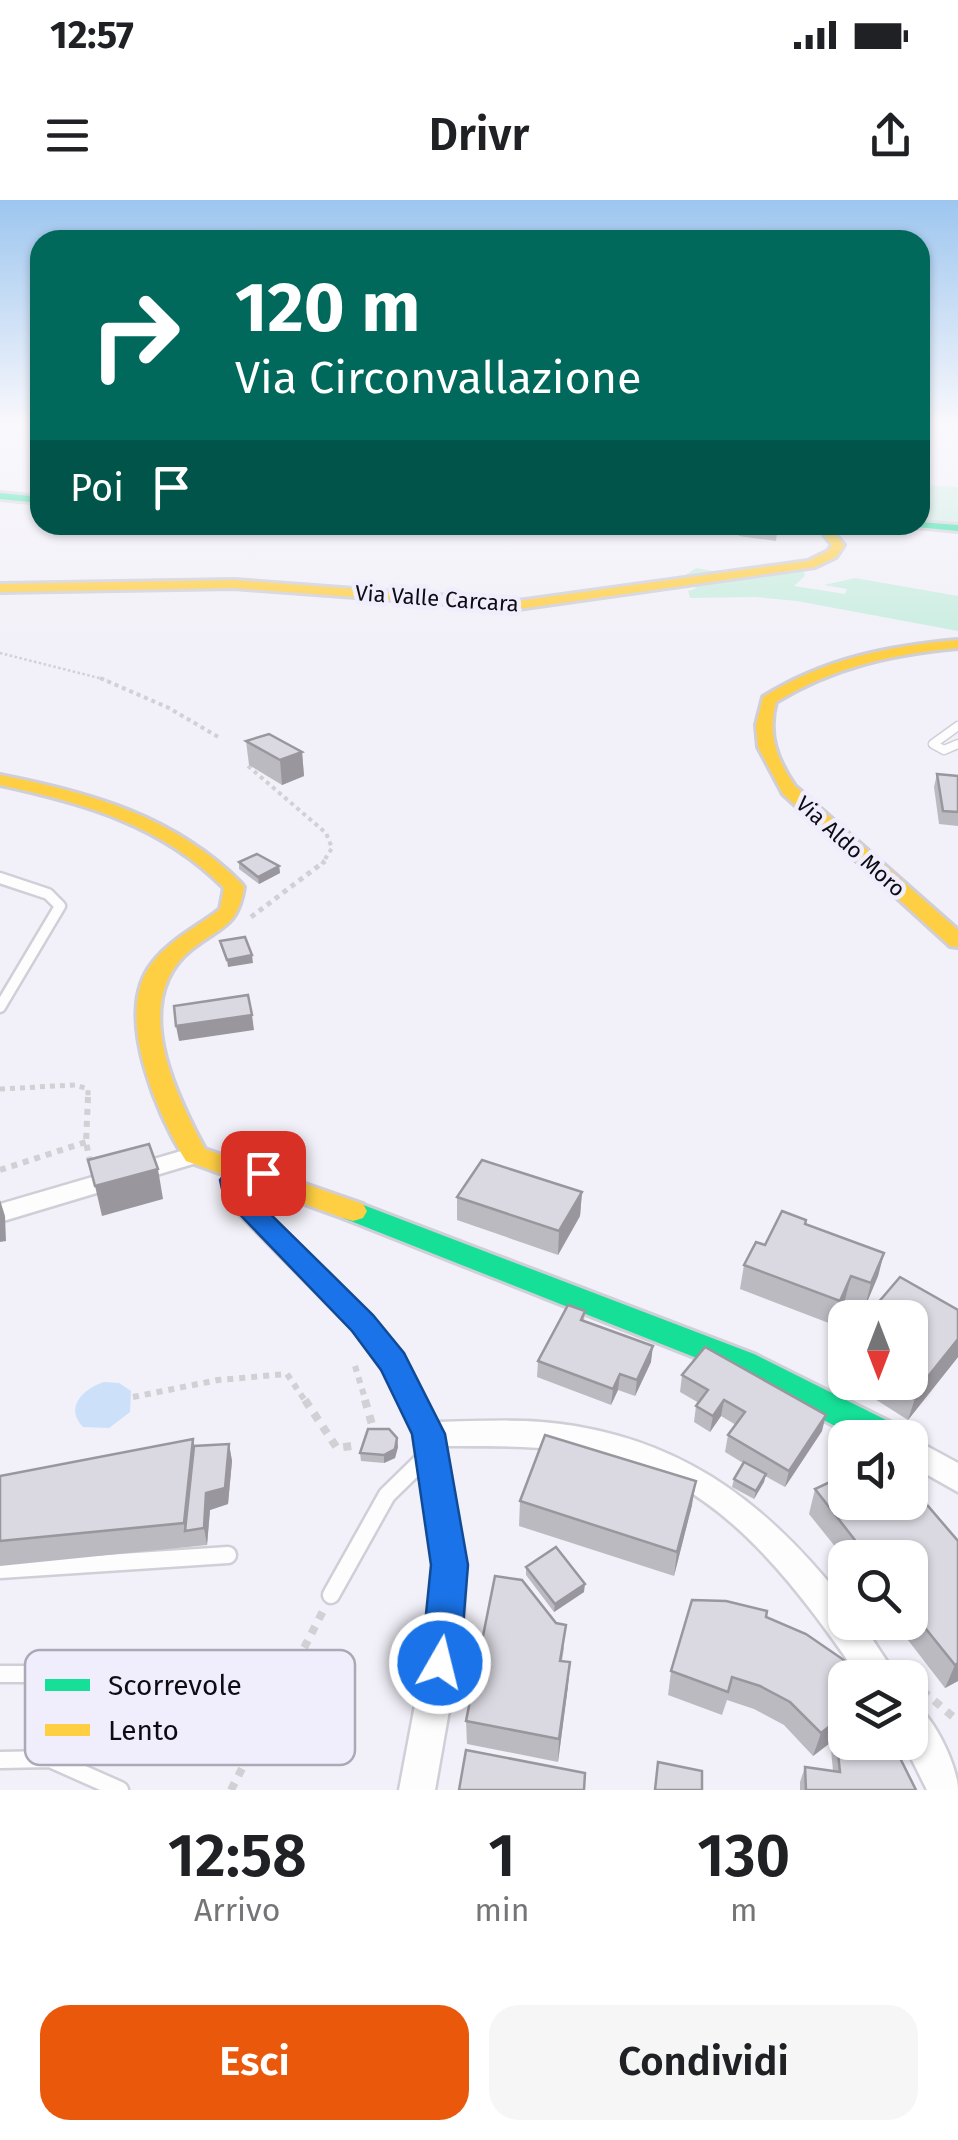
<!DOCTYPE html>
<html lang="it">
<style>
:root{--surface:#fff;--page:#f6f6f6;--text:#202124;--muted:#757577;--accent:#ea580c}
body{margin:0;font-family:"Fira Sans",sans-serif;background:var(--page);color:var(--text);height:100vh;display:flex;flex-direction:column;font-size:38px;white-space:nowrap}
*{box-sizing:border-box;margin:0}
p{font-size:32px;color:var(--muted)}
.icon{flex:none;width:55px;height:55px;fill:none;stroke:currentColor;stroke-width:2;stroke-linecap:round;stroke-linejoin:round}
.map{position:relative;height:1590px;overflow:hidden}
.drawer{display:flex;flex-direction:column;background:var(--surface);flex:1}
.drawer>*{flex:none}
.banner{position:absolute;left:30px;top:30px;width:900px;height:305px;border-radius:30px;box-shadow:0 2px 8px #0004;background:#00695c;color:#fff;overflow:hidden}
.needle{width:65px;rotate:180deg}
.controls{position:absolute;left:828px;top:1100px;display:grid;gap:20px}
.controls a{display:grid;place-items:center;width:100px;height:100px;border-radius:20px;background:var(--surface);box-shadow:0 2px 8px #0004;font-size:50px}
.pin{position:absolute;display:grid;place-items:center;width:85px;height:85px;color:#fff;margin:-42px;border-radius:20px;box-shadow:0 5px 15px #0006}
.me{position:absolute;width:110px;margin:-55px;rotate:8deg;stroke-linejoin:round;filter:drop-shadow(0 0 8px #0008)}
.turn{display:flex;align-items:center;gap:35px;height:210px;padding:0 40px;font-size:45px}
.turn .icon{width:130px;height:130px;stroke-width:2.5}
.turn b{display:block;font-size:70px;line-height:85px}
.then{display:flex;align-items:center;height:95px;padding:0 40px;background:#0003;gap:20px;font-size:38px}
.eta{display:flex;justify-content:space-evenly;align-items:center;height:170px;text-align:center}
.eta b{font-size:60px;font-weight:600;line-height:70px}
.action{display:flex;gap:20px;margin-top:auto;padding:20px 40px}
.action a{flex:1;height:115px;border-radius:30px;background:var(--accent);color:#fff;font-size:40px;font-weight:600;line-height:115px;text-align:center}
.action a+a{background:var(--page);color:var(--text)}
.status{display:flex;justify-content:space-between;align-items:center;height:70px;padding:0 50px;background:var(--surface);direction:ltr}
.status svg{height:28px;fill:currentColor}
header{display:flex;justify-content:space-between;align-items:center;height:130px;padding:0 40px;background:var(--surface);font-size:45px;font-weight:600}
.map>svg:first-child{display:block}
</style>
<div class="status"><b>12:57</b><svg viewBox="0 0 49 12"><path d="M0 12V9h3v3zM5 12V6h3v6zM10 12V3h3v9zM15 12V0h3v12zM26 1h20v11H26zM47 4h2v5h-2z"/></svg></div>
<header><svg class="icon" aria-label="menu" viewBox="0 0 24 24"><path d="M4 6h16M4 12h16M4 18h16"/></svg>Drivr<svg class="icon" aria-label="share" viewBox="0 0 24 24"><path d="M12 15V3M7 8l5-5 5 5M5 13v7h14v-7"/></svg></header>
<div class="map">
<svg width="958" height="1590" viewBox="0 0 958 1590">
<rect width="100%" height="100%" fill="#f2f0f8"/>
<g fill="#c9ede0">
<polygon points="920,285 958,287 958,322 920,320"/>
<polygon points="696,368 735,375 802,368 805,376 794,386 845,394 847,389 824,385 855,378 958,396 958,431 797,401 755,397 690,398 688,391 695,389 698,381 684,376"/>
</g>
<path fill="#cce0f9" d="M 104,1182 L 119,1183 L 131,1191 L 130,1212 L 109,1228 L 83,1227 C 64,1207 83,1189 104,1182 Z"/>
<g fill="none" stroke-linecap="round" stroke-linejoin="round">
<defs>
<polyline id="lane-far2" points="958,526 933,544 944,550 958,544"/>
<polyline id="lane-far1" points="0,678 48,694 60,706 0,807"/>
<g id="lane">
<polyline points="0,1370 228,1355"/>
<polyline points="331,1395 387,1295 428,1255"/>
<polyline points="0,1474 73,1474"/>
<polyline points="0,1560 50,1559 120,1590"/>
</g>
<g id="street">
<polygon points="195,947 203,949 207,955 203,961 0,1022 0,1004"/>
<path d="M 250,962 L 258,964 L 262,970 L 247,983 L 249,995 L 371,1116 L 403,1154 L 436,1222 C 482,1221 530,1218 575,1226 C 694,1246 772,1310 845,1402 L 845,1422 L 861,1422 L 898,1478 L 860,1478 C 800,1392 727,1289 620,1261 C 563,1245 504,1246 445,1246 L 466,1365 L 463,1431 L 435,1590 L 399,1590 L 429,1431 L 434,1365 L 413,1234 L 383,1169 L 353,1130 L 229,1004 L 222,980 L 226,974 Z"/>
<polygon points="910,1237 958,1263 958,1292 910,1265"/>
<path d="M 910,1502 C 932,1511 958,1566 958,1590 L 927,1590 L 903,1542 L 910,1542 Z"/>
</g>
<g id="fast">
<polygon points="0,293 40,297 40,303 0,299"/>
<polygon points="920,322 958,325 958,331 916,327"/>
<polygon points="353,1001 754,1154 902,1228 906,1238 858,1238 732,1172 343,1018 339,1011 343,1004"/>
</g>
<g id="slow">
<polygon points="816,325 828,325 844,345 836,357 815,367 518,409 234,388 0,392 0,384 234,380 518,401 808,361 828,351 832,345"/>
<path d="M 958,440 L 958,448 C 892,454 833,467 776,502 C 767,534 777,560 795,586 L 958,730 L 958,747 L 950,746 L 783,594 L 758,547 L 756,525 L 763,497 C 824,459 888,446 958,440 Z"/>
<path d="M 0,575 C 91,593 174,616 241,683 L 244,687 C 238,727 221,726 192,749 C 129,799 174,892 205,949 L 363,1004 L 367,1011 L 363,1018 L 353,1021 L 343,1018 L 186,961 C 158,915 116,820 148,769 C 165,742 196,728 220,709 L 224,688 C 162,625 84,603 0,585 Z"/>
</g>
</defs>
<use href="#lane-far2" stroke="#d0ced7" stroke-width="11"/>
<use href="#lane-far1" stroke="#d0ced7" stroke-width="15"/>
<use href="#lane" stroke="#d0ced7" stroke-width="21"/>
<use href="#street" stroke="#d0ced7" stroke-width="5"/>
<use href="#fast" stroke="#d0ced7" stroke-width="6"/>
<use href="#slow" stroke="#d0ced7" stroke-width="6"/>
<polyline stroke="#d1d0d4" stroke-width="2.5" stroke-dasharray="2.5 2.5" stroke-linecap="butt" points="0,453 107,480"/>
<g stroke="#d1d0d4" stroke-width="4" stroke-dasharray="4 4" stroke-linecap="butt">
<polyline points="100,478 169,508 220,538"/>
<polyline points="248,566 326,633 332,648 322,664"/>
</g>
<g stroke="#d1d0d4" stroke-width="5" stroke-dasharray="5 5" stroke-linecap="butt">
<polyline points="251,717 325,661"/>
<polyline points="0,889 75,885 88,889 88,900"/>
</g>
<g stroke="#d1d0d4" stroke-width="6" stroke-dasharray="6 6" stroke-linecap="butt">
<polyline points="88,897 86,942 91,967"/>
<polyline points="0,970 86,942"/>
<polyline points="355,1166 366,1202"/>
<polyline points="133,1197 218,1180 287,1174 306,1202"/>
</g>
<g stroke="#d1d0d4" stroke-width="8" stroke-dasharray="8 8" stroke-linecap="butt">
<polyline points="305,1200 337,1248 359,1245"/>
<polyline points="365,1200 375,1235"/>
<polyline points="910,1480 958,1521"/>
<polyline points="231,1590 323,1411"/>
</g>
<use href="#lane-far2" stroke="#fdfdfe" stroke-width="8"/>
<use href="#lane-far1" stroke="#fdfdfe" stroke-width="10"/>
<use href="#lane" stroke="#fdfdfe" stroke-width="16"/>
<use href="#street" fill="#fdfdfe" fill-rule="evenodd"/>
<use href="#fast" fill="#16e098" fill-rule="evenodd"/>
<use href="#slow" fill="#ffcf43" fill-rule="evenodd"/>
</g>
<g fill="#bbbac1">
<polygon points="740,325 778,325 776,341 739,336"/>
<polygon points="246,541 302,552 304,576 282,585 249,565"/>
<polygon points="937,574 958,576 958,626 939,624 934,587"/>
<polygon points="239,662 279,666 280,673 259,684 239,669"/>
<polygon points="582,992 580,1016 558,1055 457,1020 457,997"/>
<polygon points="805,1025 884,1053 878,1076 865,1107 845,1100 834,1125 740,1089 744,1065 765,1045"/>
<polygon points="958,1110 958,1157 908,1220 848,1182 910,1182"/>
<polygon points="585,1111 584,1121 651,1162 635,1196 618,1190 611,1205 537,1177 538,1161"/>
<polygon points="845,1141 845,1181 835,1174 843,1143"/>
<polygon points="682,1175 822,1231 785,1287 765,1276 764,1282 754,1299 732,1287 734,1279 743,1263 725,1252 728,1235 736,1225 721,1216 710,1232 694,1222 696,1206 699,1203 680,1192"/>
<polygon points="397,1238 398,1247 395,1258 384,1263 361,1261 360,1253"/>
<polygon points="229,1244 232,1261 228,1304 210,1310 207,1345 0,1366 0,1276 194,1246"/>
<polygon points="815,1289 958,1341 958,1481 945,1488 894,1422 910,1422 910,1358 845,1358 845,1359 809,1314"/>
<polygon points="520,1301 692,1305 674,1376 519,1326"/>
<polygon points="526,1367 584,1392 554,1412 526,1375"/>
<polygon points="766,1417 854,1467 851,1475 845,1478 845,1531 841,1534 916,1590 800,1590 800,1582 805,1567 833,1571 831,1549 834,1540 813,1556 784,1525 754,1509 727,1500 722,1515 668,1495 671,1471"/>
<polygon points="556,1423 564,1448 562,1461 568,1486 558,1562 467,1544 466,1521"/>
</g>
<g fill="#99979d">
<polygon points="302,552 304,576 282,585 280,560"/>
<polygon points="279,666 280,673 259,684 258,677"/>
<polygon points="252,755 253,763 228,767 227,760"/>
<polygon points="252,815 254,830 179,841 176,826"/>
<polygon points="158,969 163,999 102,1016 95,986"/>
<polygon points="582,992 580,1016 558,1055 559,1031"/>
<polygon points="0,1000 5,1016 6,1041 0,1042"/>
<polygon points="884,1053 878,1076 865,1107 871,1083"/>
<polygon points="851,1076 845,1100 834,1125 840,1101"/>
<polygon points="958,1139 958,1157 908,1220 918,1189"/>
<polygon points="653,1146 651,1162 635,1196 637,1180"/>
<polygon points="620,1174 618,1190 611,1205 613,1189"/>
<polygon points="724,1200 721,1216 710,1232 713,1216"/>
<polygon points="826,1215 822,1231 785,1287 789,1271"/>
<polygon points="397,1238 398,1247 395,1258 384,1263 384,1255"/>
<polygon points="193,1239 198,1263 185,1331 184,1323"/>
<polygon points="229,1244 232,1261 228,1304 210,1310 207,1345 204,1328 206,1293"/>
<polygon points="766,1274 764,1282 754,1299 756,1291"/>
<polygon points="696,1281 692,1305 674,1376 677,1352"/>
<polygon points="585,1384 584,1392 554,1412 555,1404"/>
<polygon points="570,1462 568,1486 558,1562 559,1539"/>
<polygon points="958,1463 958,1481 945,1488 955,1465"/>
<polygon points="845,1514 845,1531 836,1538 836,1534 834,1540 813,1556 821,1533"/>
</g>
<g fill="#dad8e0" stroke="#99979d" stroke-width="2.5">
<polygon points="740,325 778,325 778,331 740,326"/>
<polygon points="269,534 302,552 280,560 246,541"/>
<polygon points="937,574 958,576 958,612 943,611"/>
<polygon points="257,654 279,666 258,677 239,662"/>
<polygon points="245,737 252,755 227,760 220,741"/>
<polygon points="248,795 252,815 176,826 174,806"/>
<polygon points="149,944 158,969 95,986 88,960"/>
<polygon points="482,960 582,992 559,1031 457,997"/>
<polygon points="782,1011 806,1020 805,1024 884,1053 871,1083 851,1076 840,1101 744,1065 756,1042 765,1045"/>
<polygon points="900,1077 958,1110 958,1139 918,1189 907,1182 910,1182 910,1118 865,1118"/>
<polygon points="568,1105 585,1111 581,1120 653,1146 637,1180 620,1174 613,1189 538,1161"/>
<polygon points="705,1147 826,1215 789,1271 728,1235 745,1212 724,1200 713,1216 696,1206 708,1190 682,1175"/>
<polygon points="368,1229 389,1229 397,1238 395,1249 384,1255 360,1253"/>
<polygon points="545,1235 696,1281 677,1352 520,1301"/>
<polygon points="193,1239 184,1323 0,1341 0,1276"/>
<polygon points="229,1244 225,1288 206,1293 204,1328 185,1331 194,1246"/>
<polygon points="744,1262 766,1274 756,1291 734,1279"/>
<polygon points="845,1275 845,1302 910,1302 910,1285 958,1341 958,1463 955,1465 910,1409 910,1358 869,1358 815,1289"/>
<polygon points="556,1347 585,1384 555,1404 526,1367"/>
<polygon points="495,1376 522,1380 556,1423 566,1425 560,1461 570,1462 559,1539 466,1521"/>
<polygon points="692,1400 726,1401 767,1411 766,1417 806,1434 854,1467 850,1473 854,1478 845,1478 845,1514 821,1533 790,1502 760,1486 732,1477 728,1492 671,1471"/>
<polygon points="836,1534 845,1535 845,1542 892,1542 916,1590 806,1590 805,1567 840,1572"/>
<polygon points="466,1550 585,1573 584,1590 459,1590"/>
<polygon points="658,1562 702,1571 702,1590 655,1590"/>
</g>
<linearGradient id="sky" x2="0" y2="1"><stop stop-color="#9dc6ef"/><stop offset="0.5" stop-color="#f9f8fc"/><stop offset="1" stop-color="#f9f8fc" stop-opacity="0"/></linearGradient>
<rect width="958" height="447" fill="url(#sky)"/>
<polygon fill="#1a73e8" stroke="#114b97" stroke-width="2.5" points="263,963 277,973 273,979 248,983 250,994 373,1115 404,1153 445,1234 468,1365 460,1463 454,1477 440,1482 427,1477 421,1463 431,1365 412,1234 381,1170 352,1131 224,998 220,980 230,967"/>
<g text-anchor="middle" stroke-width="9" stroke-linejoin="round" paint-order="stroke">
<g font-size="22" fill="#0d0b13" stroke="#f0edfc">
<text transform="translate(437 398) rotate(4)" y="8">Via Valle Carcara</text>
<text transform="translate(851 646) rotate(42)" y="8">Via Aldo Moro</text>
</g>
</g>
<rect x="25" y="1450" width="330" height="115" rx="15" fill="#f0edfc" stroke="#aca9b6" stroke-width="2.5"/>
<rect x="45" y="1479" width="45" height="12" fill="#16e098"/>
<rect x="45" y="1524" width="45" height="12" fill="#ffcf43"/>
<g font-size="28" fill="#0d0b13">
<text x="108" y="1495">Scorrevole</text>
<text x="108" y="1540">Lento</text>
</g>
</svg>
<div class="controls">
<a><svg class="needle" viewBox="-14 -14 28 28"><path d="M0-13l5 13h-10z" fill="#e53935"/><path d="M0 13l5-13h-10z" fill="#757577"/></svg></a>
<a><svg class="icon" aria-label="sound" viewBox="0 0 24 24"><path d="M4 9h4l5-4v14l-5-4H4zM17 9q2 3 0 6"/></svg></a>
<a><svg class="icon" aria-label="search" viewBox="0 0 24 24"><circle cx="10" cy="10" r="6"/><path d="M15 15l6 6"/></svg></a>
<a><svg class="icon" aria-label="layers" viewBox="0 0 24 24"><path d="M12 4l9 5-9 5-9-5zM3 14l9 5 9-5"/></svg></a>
</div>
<div class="pin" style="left:263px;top:973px;background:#d93025"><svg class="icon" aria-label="arrive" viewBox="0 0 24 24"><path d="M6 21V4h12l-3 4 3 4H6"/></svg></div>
<svg class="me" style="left:440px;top:1463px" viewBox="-20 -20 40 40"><circle r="17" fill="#1a73e8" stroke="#fff" stroke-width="3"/><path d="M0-11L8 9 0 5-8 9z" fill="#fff"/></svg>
<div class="banner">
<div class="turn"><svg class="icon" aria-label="right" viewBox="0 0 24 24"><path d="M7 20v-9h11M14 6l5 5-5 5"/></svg><div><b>120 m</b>Via Circonvallazione</div></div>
<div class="then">Poi<svg class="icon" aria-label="arrive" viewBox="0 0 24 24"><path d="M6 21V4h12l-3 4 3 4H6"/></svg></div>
</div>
</div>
<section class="drawer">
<div class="eta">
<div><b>12:58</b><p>Arrivo</p></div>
<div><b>1</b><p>min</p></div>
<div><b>130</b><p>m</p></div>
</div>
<div class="action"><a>Esci</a><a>Condividi</a></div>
</section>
